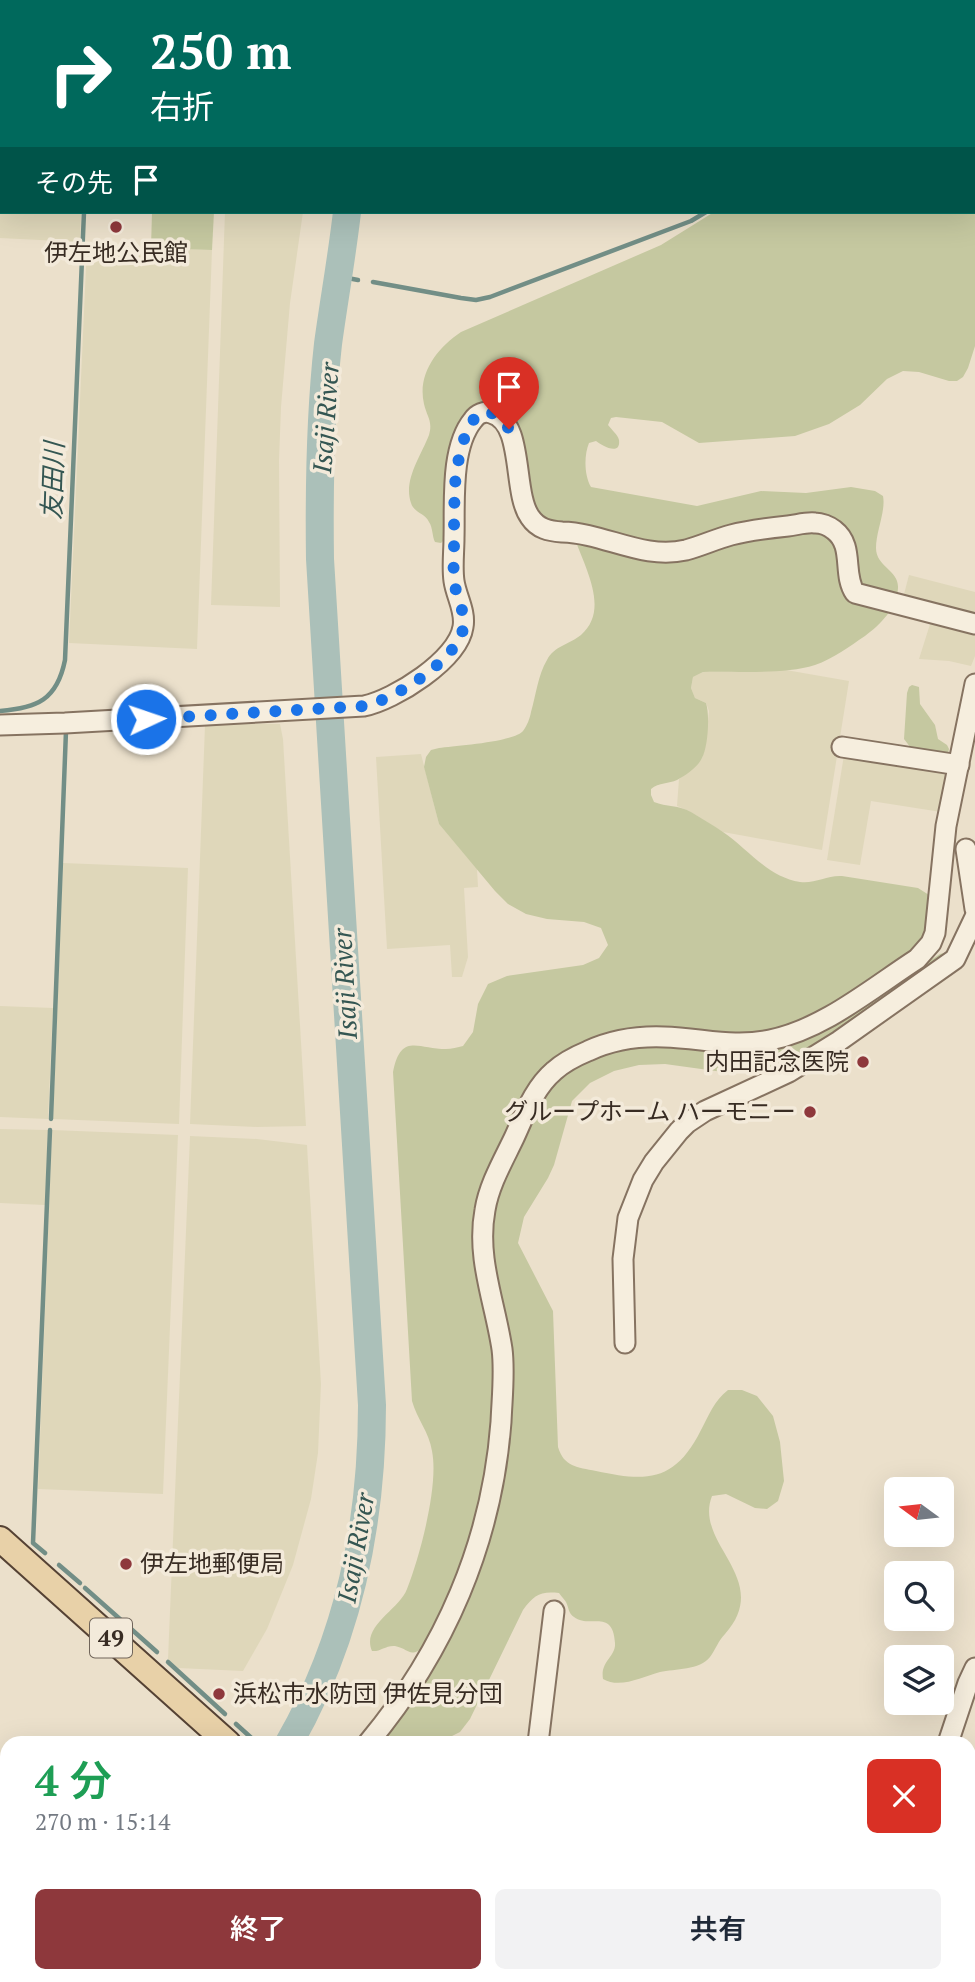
<!DOCTYPE html>
<html lang="ja">
<meta charset="utf-8">
<style>
:root{--surface:#fff;--page:#f2f2f3;--text:#1f2937;--muted:#747a83;--accent:#8e383c}
body{margin:0;font-family:"PT Serif","Noto Sans JP",serif;background:var(--page);color:var(--text);height:100vh;display:flex;flex-direction:column;font-size:26px;white-space:nowrap}
*{box-sizing:border-box;margin:0}
p{font-size:23px;color:var(--muted)}
.icon{flex:none;width:38px;height:38px;fill:none;stroke:currentColor;stroke-width:2;stroke-linecap:round;stroke-linejoin:round}
.map{position:relative;flex:1;overflow:hidden}
.details{position:absolute;left:0px;top:1736px;width:976px;height:247px;display:flex;flex-direction:column;background:var(--surface);border-radius:21px 21px 0 0;box-shadow:0 7px 28px #0002}
.details>*{flex:none}
.guide{position:absolute;left:0px;top:0px;width:976px;height:214px;box-shadow:0 7px 28px #0002;background:#00695c;color:#fff;overflow:hidden}
.needle{width:46px;rotate:285deg}
.controls{position:absolute;left:884px;top:1477px;display:grid;gap:14px}
.controls a{display:grid;place-items:center;width:70px;height:70px;border-radius:10px;background:var(--surface);box-shadow:0 7px 28px #0002;font-size:35px}
.pin{position:absolute;display:grid;place-items:center;width:60px;height:60px;color:#fff;margin:-72px -30px;border-radius:50% 50% 50% 0;rotate:-45deg;box-shadow:0 0 7px #0007}
.pin .icon{rotate:45deg}
.me{position:absolute;width:77px;margin:-38px;rotate:87deg;stroke-linejoin:round;filter:drop-shadow(0 0 5px #0008)}
.turn{display:flex;align-items:center;gap:24px;height:147px;padding:0 35px;font-size:32px}
.turn .icon{width:91px;height:91px;stroke-width:2.5}
.turn b{display:block;font-size:49px;line-height:60px}
.then{display:flex;align-items:center;height:66px;padding:0 35px;background:#0003;gap:14px;font-size:26px}
.round{display:grid;place-items:center;flex:none;width:74px;height:74px;border-radius:10px;background:var(--page)}
.summary{display:flex;align-items:center;justify-content:space-between;height:119px;padding:0 35px}
h1{font-size:42px;font-weight:600;line-height:52px;color:#1e9e55}
.primary-button{display:flex;gap:14px;margin-top:auto;padding:14px 35px}
.primary-button a{flex:1;height:80px;border-radius:10px;background:var(--accent);color:#fff;font-size:28px;font-weight:600;line-height:80px;text-align:center}
.primary-button a+a{background:var(--page);color:var(--text)}
.map>svg:first-child{display:block}
</style>
<div class="map">
<svg width="975" height="1982" viewBox="0 0 975 1982">
<rect width="100%" height="100%" fill="#ebe0cb"/>
<g fill="#dfd7ba">
<polygon points="0,150 2,150 2,212 81,212 80,242 0,238"/>
<polygon points="225,212 303,212 290,303 281,407 279,460 280,607 211,605"/>
<polygon points="87,245 212,250 197,649 69,643"/>
<polygon points="909,575 975,592 975,615 903,598"/>
<polygon points="931,621 975,632 975,656 971,666 949,661 919,659"/>
<polygon points="786,670 849,681 822,850 723,832 689,811 677,806 679,779 697,765 702,758 705,748 709,711 706,703 695,698 691,688 693,677 703,672"/>
<polygon points="233,723 280,724 283,739 306,1126 257,1127 190,1124 205,725"/>
<polygon points="421,754 439,824 477,869 478,887 464,888 468,957 462,977 452,977 450,945 387,949 376,757"/>
<polygon points="844,755 949,772 941,812 871,801 860,865 827,860"/>
<polygon points="63,863 188,868 179,1124 53,1119"/>
<polygon points="0,1006 53,1008 48,1119 0,1117"/>
<polygon points="0,1129 48,1130 45,1205 0,1203"/>
<polygon points="52,1130 178,1135 163,1494 38,1489"/>
<polygon points="190,1136 257,1139 307,1145 321,1384 318,1453 311,1499 293,1565 267,1629 243,1671 178,1668 168,1659"/>
<polygon points="221,1976 354,1976 356,1982 210,1982 209,1979"/>
<polygon points="418,1976 517,1976 517,1982 420,1982"/>
</g>
<g fill="#c5c8a0">
<polygon points="523,0 840,0 839,2 523,2"/>
<path d="M 870,0 L 975,0 L 975,346 L 968,368 L 963,377 L 957,381 L 949,381 L 919,372 L 903,371 L 887,379 L 860,405 L 829,424 L 795,436 L 699,443 L 662,422 L 616,417 L 611,418 L 608,425 C 611,429 618,435 619,440 C 621,457 601,445 596,441 L 589,443 C 584,455 584,475 591,487 L 697,506 L 761,491 L 806,493 L 851,487 L 875,491 L 883,496 C 886,511 876,531 876,548 C 876,567 899,570 898,588 C 897,608 880,625 865,636 C 850,646 833,659 815,665 C 783,675 736,671 703,672 L 693,677 L 691,688 L 695,698 L 706,703 C 710,715 708,747 702,758 C 698,767 686,775 677,780 C 669,784 659,782 651,789 L 651,795 L 654,802 C 666,807 679,805 691,812 C 701,818 713,825 723,832 C 748,849 768,877 800,882 C 815,884 827,875 842,876 L 918,888 L 929,895 C 930,908 930,926 924,938 C 922,943 916,948 912,952 L 823,1011 L 810,1018 L 769,1032 L 573,1049 L 483,1187 L 494,1354 L 493,1421 L 484,1491 L 466,1559 L 427,1645 C 408,1659 412,1650 395,1646 C 386,1645 380,1652 372,1651 C 361,1626 399,1610 407,1589 C 420,1556 439,1485 432,1451 C 429,1432 417,1419 412,1401 L 393,1072 C 401,1032 418,1049 446,1049 C 451,1049 458,1047 463,1046 L 473,1032 L 478,1004 L 488,984 L 507,976 L 583,965 L 599,958 L 608,945 L 601,928 L 584,922 L 547,919 L 526,914 L 508,904 L 495,891 L 439,824 L 424,767 L 426,757 L 431,750 L 439,748 C 455,746 514,742 523,731 C 527,726 530,718 531,712 C 536,695 538,675 547,660 C 554,646 570,644 581,635 C 610,610 585,568 575,539 L 535,517 L 519,447 L 477,410 L 447,537 L 441,543 L 435,542 C 432,536 433,528 429,522 C 425,513 414,513 411,503 C 403,480 421,456 429,435 C 433,421 427,417 424,404 C 417,374 437,348 461,332 L 661,245 L 714,212 L 975,212 L 975,2 L 869,2 Z"/>
<polygon points="152,212 214,212 212,250 151,248"/>
<polygon points="912,685 919,687 920,704 935,725 938,739 947,745 949,749 948,753 945,756 914,752 904,739 907,693 909,687"/>
<path d="M 944,953 L 945,956 L 835,1035 L 783,1067 L 741,1072 L 723,1072 L 665,1064 L 639,1065 L 614,1071 L 590,1083 L 572,1101 L 554,1165 L 548,1178 L 524,1217 L 518,1243 L 553,1311 L 558,1447 C 564,1467 577,1467 596,1471 C 647,1482 675,1482 701,1430 C 709,1415 714,1401 728,1390 L 742,1390 L 757,1396 L 773,1416 L 780,1442 L 784,1481 L 778,1501 L 767,1509 L 755,1508 L 726,1494 L 712,1496 C 693,1544 774,1579 725,1634 C 718,1641 716,1649 710,1657 C 700,1670 675,1669 660,1672 C 642,1677 620,1689 603,1679 C 600,1661 616,1657 615,1643 C 613,1608 589,1629 574,1617 C 568,1613 569,1608 566,1602 C 564,1599 561,1596 559,1593 C 540,1591 534,1595 523,1610 L 470,1719 L 460,1732 L 438,1743 L 379,1743 L 417,1693 L 436,1663 L 499,1494 L 490,1229 L 498,1192 L 540,1103 L 560,1075 L 594,1057 L 623,1048 L 667,1045 L 724,1052 L 741,1052 L 831,1025 L 940,954 Z"/>
</g>
<polygon fill="#abc0b9" stroke="#728e86" stroke-width="2" points="101,1976 185,1976 182,1982 97,1982"/>
<g fill="none" stroke-linecap="round" stroke-linejoin="round">
<g stroke="#728e86" stroke-width="4.5">
<polyline points="78,0 78,2"/>
<polyline points="947,2 948,0"/>
<polyline points="337,276 358,280"/>
<polyline points="373,282 461,298 476,300 490,297 691,221 706,212"/>
<path d="M 0,711 C 37,708 57,700 65,660 L 84,212"/>
<polyline points="51,1119 66,731"/>
<polyline points="45,1553 33,1543 50,1130"/>
<polyline points="59,1565 80,1583"/>
<polyline points="85,1588 157,1652"/>
<polyline points="168,1662 225,1714"/>
<polyline points="236,1724 257,1743"/>
</g>
<g stroke="#abc0b9" stroke-width="28">
<polyline points="352,0 352,2"/>
<path d="M 289,1743 C 349,1638 372,1525 372,1405 L 320,559 C 319,487 320,416 328,344 C 334,300 342,256 347,212"/>
</g>
<defs>
<g id="minor">
<polyline points="454,0 454,2"/>
<polyline points="854,2 855,0"/>
<polyline points="0,142 2,142"/>
<path d="M 0,725 L 65,723 L 364,706 C 394,700 458,660 463,627 C 466,611 456,596 454,581 C 452,567 454,552 454,538 C 455,504 450,448 473,420 C 477,414 484,411 491,413 C 525,422 512,492 530,517 C 538,529 549,531 562,532 C 605,533 642,560 686,550 C 701,546 716,539 731,535 C 750,530 769,528 788,526 C 797,525 806,522 815,523 C 821,523 829,526 834,530 C 855,546 842,574 855,593 L 975,624"/>
<polyline points="842,747 959,765"/>
<polyline points="966,849 975,909"/>
<polyline points="625,1343 623,1259 628,1218 643,1180 654,1162 679,1131 687,1123 705,1111 789,1072 839,1041 955,959 975,917"/>
<path d="M 368,1743 C 445,1651 492,1542 501,1422 C 502,1398 505,1372 502,1349 C 495,1302 476,1258 485,1210 C 489,1185 503,1161 514,1138 C 525,1114 534,1088 554,1071 C 564,1062 576,1056 588,1051 C 612,1040 638,1036 664,1037 C 702,1038 733,1048 770,1040 C 824,1029 872,988 917,959 L 931,943 L 935,933 L 946,826 L 975,684"/>
<polyline points="538,1743 554,1611"/>
<polyline points="948,1743 968,1683 975,1668"/>
<polyline points="523,1976 523,1982"/>
<polyline points="189,1982 193,1976"/>
<polyline points="640,1982 642,1976"/>
<polyline points="869,1982 871,1976"/>
</g>
<g id="major">
<polyline points="0,1539 228,1743"/>
<polyline points="374,1976 376,1982"/>
</g>
</defs>
<use href="#minor" stroke="#867361" stroke-width="23"/>
<use href="#major" stroke="#554234" stroke-width="28"/>
<use href="#minor" stroke="#f6eede" stroke-width="19"/>
<use href="#major" stroke="#e8d1a8" stroke-width="24"/>
</g>
<g fill="none" stroke-linecap="round" stroke-linejoin="round">
<path stroke="#1a73e8" stroke-width="12" stroke-dasharray="0 21.6" d="M 146,719 L 364,706 C 393,700 456,661 463,629 C 466,613 457,598 454,582 C 453,572 454,560 454,550 C 454,528 454,506 455,485 C 457,458 472,377 509,429"/>
</g>
<g fill="#8e383c" stroke="#f3eada" stroke-width="2.5">
<circle cx="116" cy="227" r="7"/>
<circle cx="863" cy="1062" r="7"/>
<circle cx="810" cy="1112" r="7"/>
<circle cx="126" cy="1564" r="7"/>
<circle cx="219" cy="1694" r="7"/>
</g>
<g text-anchor="middle" stroke-width="7" stroke-linejoin="round" paint-order="stroke">
<rect fill="#f3eada" stroke="#70655a" stroke-width="2" x="90" y="1618.5" width="42" height="39" rx="5"/>
<g font-size="23" font-weight="bold" fill="#382c23">
<text x="111" y="1646">49</text>
</g>
<g font-size="24" fill="#382c23" stroke="#f3eada" text-anchor="end">
<text x="116" y="261" text-anchor="middle">伊左地公民館</text>
<text x="849" y="1070">内田記念医院</text>
<text x="796" y="1120">グループホーム ハーモニー</text>
<text x="140" y="1572" text-anchor="start">伊左地郵便局</text>
<text x="233" y="1702" text-anchor="start">浜松市水防団 伊佐見分団</text>
</g>
<g font-size="26" font-style="italic" fill="#345652" stroke="#f3eada">
<text transform="translate(326 418) rotate(-86)" y="9">Isaji River</text>
<text transform="translate(53 481) rotate(-88)" y="9">友田川</text>
<text transform="translate(345 984) rotate(-93)" y="9">Isaji River</text>
<text transform="translate(356 1548) rotate(-80)" y="9">Isaji River</text>
</g>
</g>
</svg>
<div class="controls">
<a><svg class="needle" viewBox="-14 -14 28 28"><path d="M0-13l5 13h-10z" fill="#e53935"/><path d="M0 13l5-13h-10z" fill="#747a83"/></svg></a>
<a><svg class="icon" aria-label="search" viewBox="0 0 24 24"><circle cx="10" cy="10" r="6"/><path d="M15 15l6 6"/></svg></a>
<a><svg class="icon" aria-label="layers" viewBox="0 0 24 24"><path d="M12 4l9 5-9 5-9-5zM3 14l9 5 9-5"/></svg></a>
</div>
<div class="pin" style="left:509px;top:429px;background:#d93025"><svg class="icon" aria-label="arrive" viewBox="0 0 24 24"><path d="M6 21V4h12l-3 4 3 4H6"/></svg></div>
<svg class="me" style="left:146px;top:719px" viewBox="-20 -20 40 40"><circle r="17" fill="#1a73e8" stroke="#fff" stroke-width="3"/><path d="M0-11L8 9 0 5-8 9z" fill="#fff"/></svg>
<div class="guide">
<div class="turn"><svg class="icon" aria-label="right" viewBox="0 0 24 24"><path d="M7 20v-9h11M14 6l5 5-5 5"/></svg><div><b>250 m</b>右折</div></div>
<div class="then">その先<svg class="icon" aria-label="arrive" viewBox="0 0 24 24"><path d="M6 21V4h12l-3 4 3 4H6"/></svg></div>
</div>
<section class="details">
<div class="summary"><div><h1>4 分</h1><p>270 m · 15:14</p></div><a class="round" style="background:#d93025;color:#fff"><svg class="icon" aria-label="close" viewBox="0 0 24 24"><path d="M6 6l12 12M18 6L6 18"/></svg></a></div>
<div class="primary-button"><a>終了</a><a>共有</a></div>
</section>
</div>
